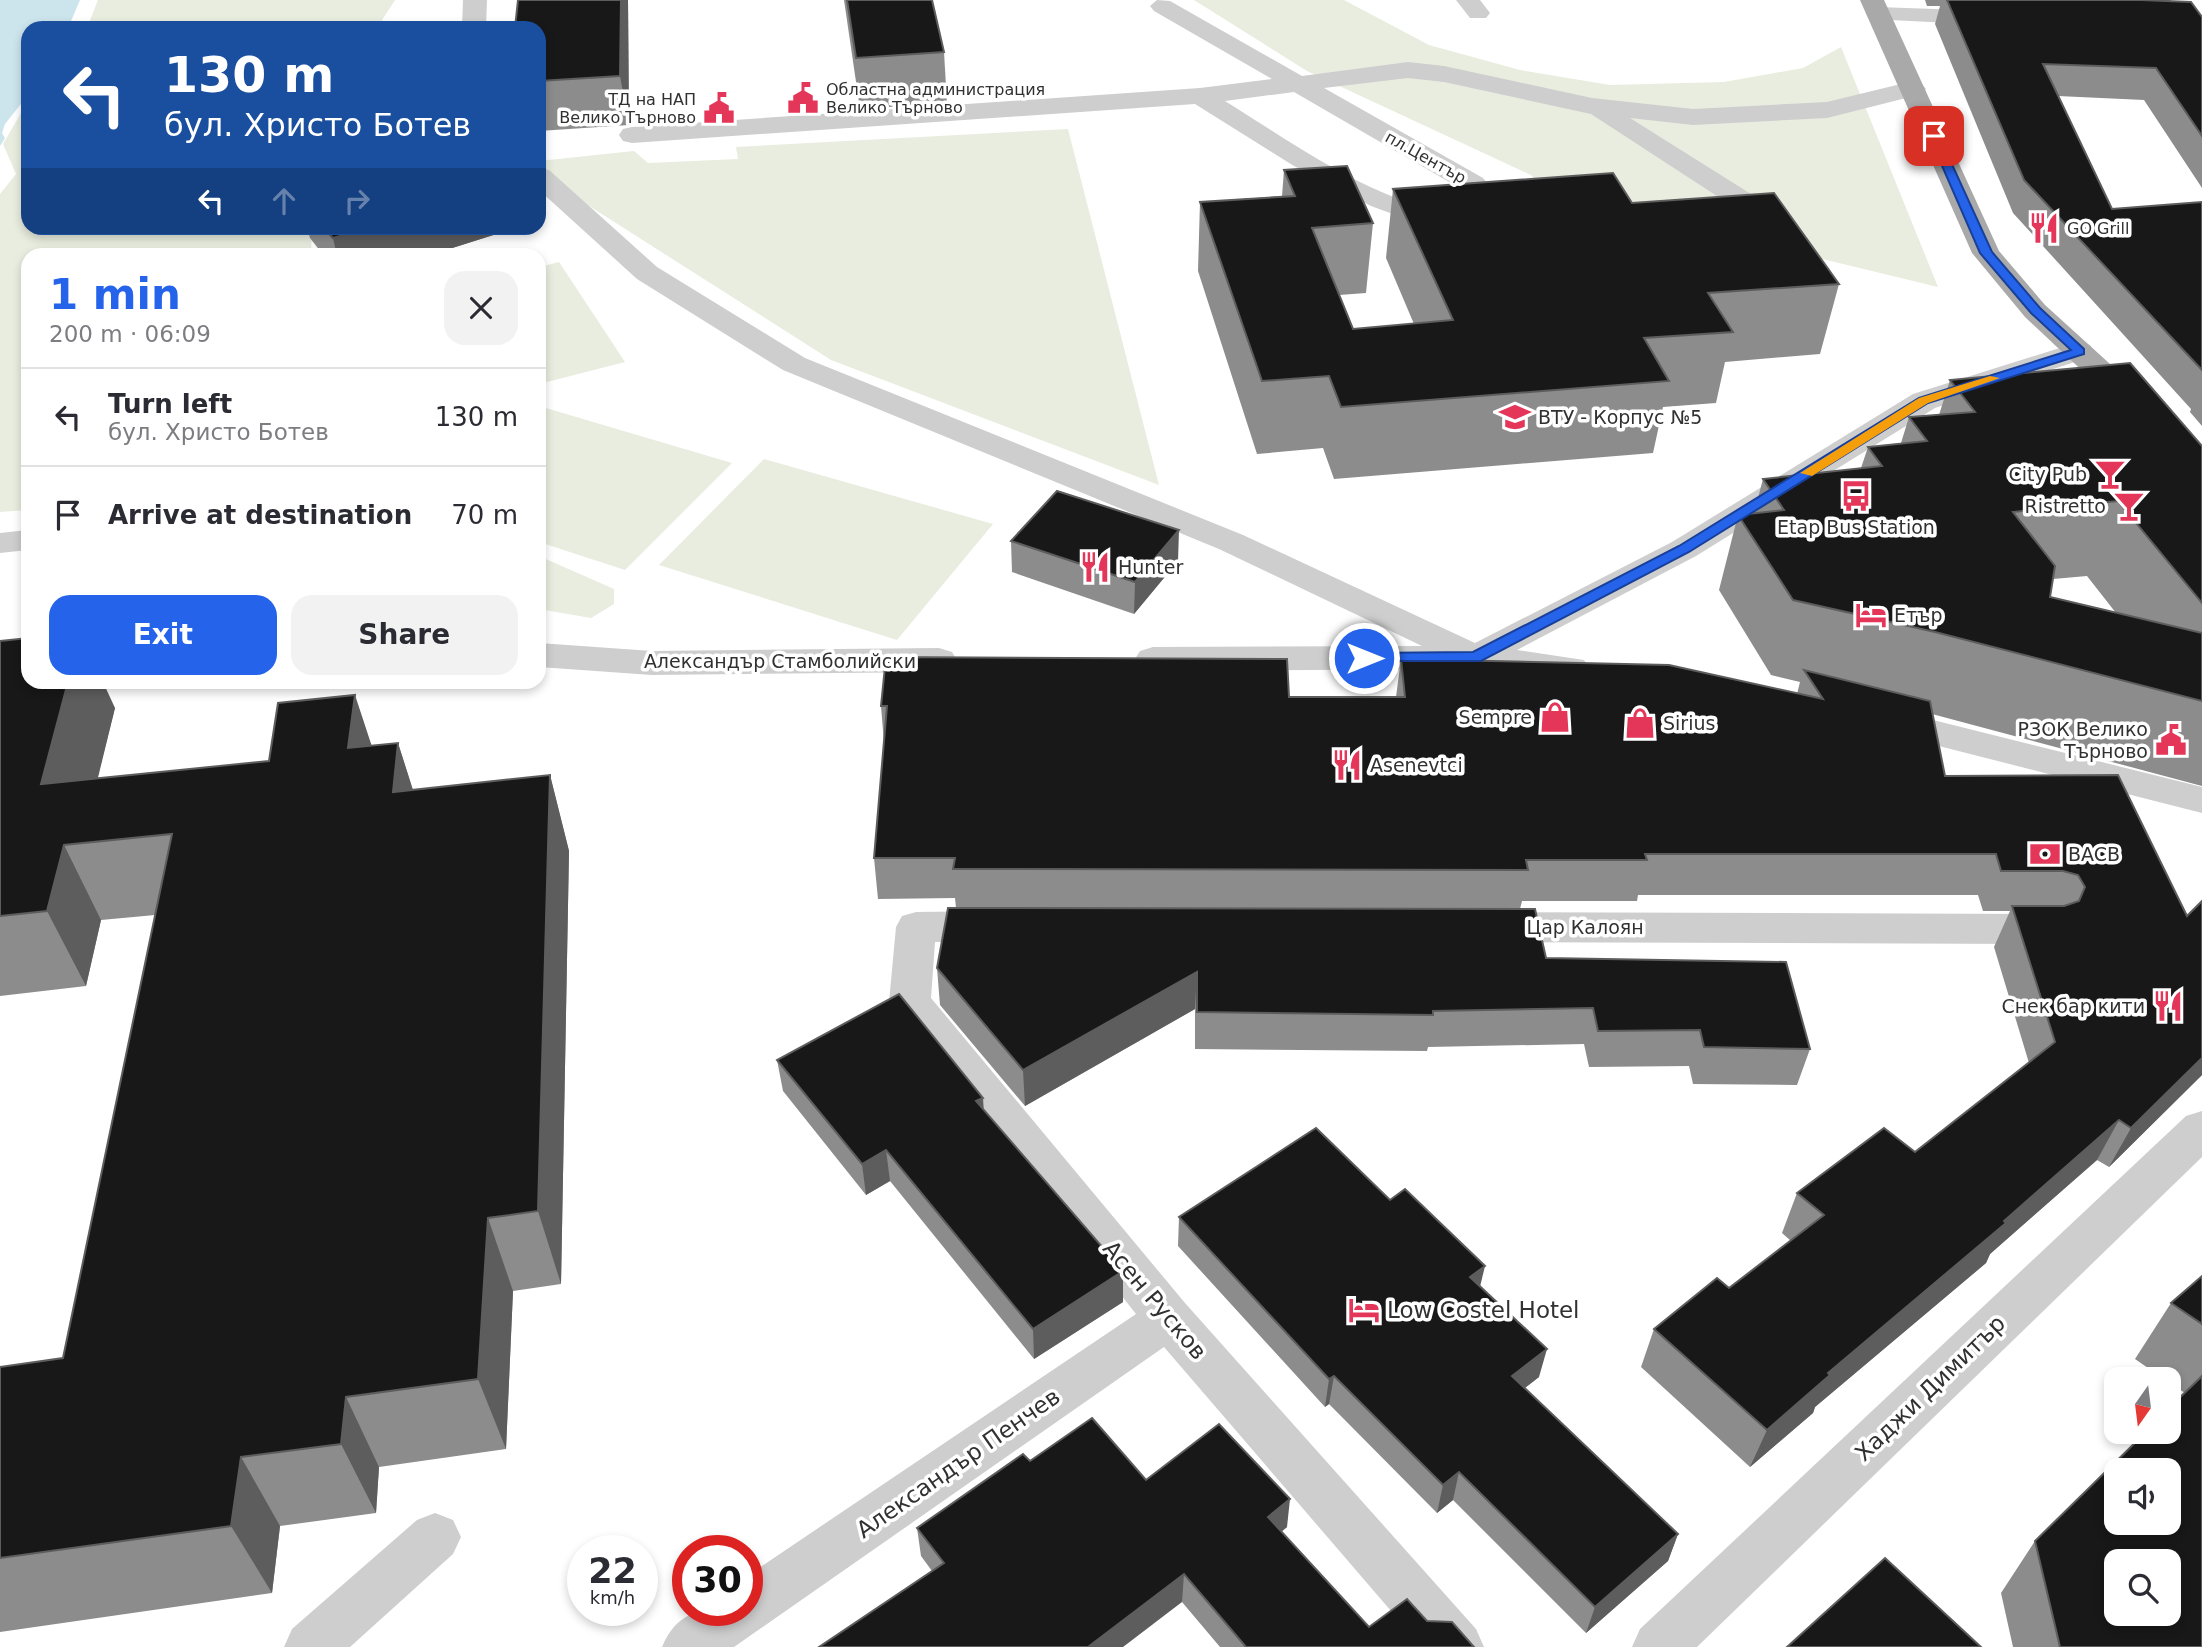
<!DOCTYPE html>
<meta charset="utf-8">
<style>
:root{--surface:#fff;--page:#f2f2f3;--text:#2b2b33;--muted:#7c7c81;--line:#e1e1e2;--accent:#2563eb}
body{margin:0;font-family:"DejaVu Sans",sans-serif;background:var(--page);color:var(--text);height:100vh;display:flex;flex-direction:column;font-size:26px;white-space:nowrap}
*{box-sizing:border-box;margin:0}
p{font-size:23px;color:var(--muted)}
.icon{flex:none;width:38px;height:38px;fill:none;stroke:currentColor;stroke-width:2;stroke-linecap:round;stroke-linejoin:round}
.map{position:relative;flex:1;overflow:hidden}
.sheet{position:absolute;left:21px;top:248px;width:525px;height:441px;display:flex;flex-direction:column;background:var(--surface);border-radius:21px;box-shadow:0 4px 10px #0003}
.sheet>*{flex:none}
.banner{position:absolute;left:21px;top:21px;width:525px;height:214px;border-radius:21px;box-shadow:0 4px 10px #0003;background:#1a4fa0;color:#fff;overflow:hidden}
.needle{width:46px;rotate:194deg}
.tools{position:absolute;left:2104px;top:1367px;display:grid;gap:14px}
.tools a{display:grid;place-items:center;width:77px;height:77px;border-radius:14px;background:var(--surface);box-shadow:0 4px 10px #0003;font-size:35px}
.speed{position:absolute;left:567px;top:1535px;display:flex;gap:14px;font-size:35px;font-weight:700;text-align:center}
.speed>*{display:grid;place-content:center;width:91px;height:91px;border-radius:50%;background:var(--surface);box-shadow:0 4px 10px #0003;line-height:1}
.speed small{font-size:18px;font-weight:400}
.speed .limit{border:10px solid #d22;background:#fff;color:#111}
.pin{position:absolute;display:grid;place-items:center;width:60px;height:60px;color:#fff;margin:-30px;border-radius:14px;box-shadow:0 4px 10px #0006}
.me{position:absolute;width:77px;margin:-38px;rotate:90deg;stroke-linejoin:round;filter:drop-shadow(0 0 5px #0008)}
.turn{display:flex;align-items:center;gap:24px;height:147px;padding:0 28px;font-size:32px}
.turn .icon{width:91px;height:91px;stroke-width:2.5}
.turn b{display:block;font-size:49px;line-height:60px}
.lanes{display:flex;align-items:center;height:66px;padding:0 28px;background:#0003;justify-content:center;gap:35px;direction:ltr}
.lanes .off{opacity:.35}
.round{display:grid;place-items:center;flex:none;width:74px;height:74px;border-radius:21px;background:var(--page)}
.summary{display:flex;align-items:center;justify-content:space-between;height:119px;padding:0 28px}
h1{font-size:42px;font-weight:700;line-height:52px;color:var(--accent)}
.button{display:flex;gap:14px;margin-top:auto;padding:14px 28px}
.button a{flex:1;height:80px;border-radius:21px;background:var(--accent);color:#fff;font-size:28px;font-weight:700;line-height:80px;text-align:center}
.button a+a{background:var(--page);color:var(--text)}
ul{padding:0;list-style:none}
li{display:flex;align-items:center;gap:21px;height:98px;padding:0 28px;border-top:2px solid var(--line)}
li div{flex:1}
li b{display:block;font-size:26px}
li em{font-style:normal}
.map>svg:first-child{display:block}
</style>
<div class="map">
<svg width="2202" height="1647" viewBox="0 0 2202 1647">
<rect width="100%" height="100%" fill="#fff"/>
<g fill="#e8eddf">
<polygon points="98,0 395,0 377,28 87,28"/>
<polygon points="1194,0 1344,0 1429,45 1520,70 1610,85 1724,82 1803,68 1841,47 1938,287 1773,247 1581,230 1531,175 1307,71"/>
<polygon points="28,101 28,228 312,228 311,255 28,256 28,510 0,512 0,194 16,174 3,144"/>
<polygon points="1068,129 1159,485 831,360 539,174 539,161 634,151 648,163 738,159 736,147"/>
<polygon points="559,262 625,362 539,384 539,267"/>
<polygon points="539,406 732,463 625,570 539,542"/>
<polygon points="764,459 993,524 897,640 659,565"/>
<polygon points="539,556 614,589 614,604 591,618 539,609"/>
</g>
<polygon fill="#cce4ec" points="0,0 80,0 68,28 28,28 28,95 5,124 2,133 5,138 0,146"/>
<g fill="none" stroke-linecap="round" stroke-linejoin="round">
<g fill="#cecece" fill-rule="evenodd">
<polygon points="463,0 487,0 486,28 462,28"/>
<path d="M 1157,0 L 1170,1 L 1302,76 L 1408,62 L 1444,66 L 1592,98 L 1693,109 L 1827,102 L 1913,81 L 1922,84 L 1926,89 L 1922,94 L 1827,118 L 1693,125 L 1630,118 L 1786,216 L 1790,222 L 1786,228 L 1766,228 L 1591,114 L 1444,82 L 1408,78 L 1324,88 L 1483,178 L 1497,195 L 1510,226 L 1506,232 L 1458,232 L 1409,220 L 1371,206 L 1294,166 L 1195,104 L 632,143 L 623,141 L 619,135 L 623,129 L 632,127 L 1200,88 L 1272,79 L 1154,11 L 1150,6 ZM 1294,92 L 1463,190 L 1478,217 C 1385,211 1301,148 1225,101 Z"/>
<polygon points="1456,0 1480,0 1490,13 1486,18 1470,18"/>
<polygon points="1878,7 1990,11 1999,13 2002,18 1999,23 1990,25 1870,19 1866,14 1870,9"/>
<polygon points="539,168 549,170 657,267 805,358 1243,535 1475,643 1672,542 1913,394 2079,342 2090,345 2094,351 2090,357 1935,408 1696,556 1517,650 1584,660 1589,668 1584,676 1571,680 1476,669 1153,671 1140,667 1135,659 1140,651 1153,647 1422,646 1219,549 783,370 637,279 539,190"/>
<polygon points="28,530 28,550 0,553 0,533"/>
<polygon points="539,643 652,651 939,648 952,652 957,660 952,668 939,672 652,675 539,667"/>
<polygon points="1885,708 2202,787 2202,813 1872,729 1867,720 1872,711"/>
<path d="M 996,911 L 1010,915 L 1016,926 L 1010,937 L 996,941 L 935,942 L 931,998 L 1185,1303 L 1476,1629 L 1484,1647 L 1422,1647 L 1164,1347 L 734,1647 L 662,1647 C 680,1605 708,1610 747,1610 L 747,1576 L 1136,1314 L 889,1002 L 896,927 L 902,916 L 916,912 Z"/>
<polygon points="1486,912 2044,914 2058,918 2064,929 2058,940 2044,944 1486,942 1472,938 1466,927 1472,916"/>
<polygon points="2202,1111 2202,1157 1697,1647 1632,1647 1640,1629 2186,1116"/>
<polygon points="435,1513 453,1520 461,1537 453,1554 350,1647 284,1647 292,1629 417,1520"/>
</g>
<polygon fill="#a9a9a9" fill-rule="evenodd" points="1860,0 1884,0 1999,251 2045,305 2163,412 2202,456 2202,485 2191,482 2141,426 2025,317 1972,253"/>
</g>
<g fill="#8c8c8c" fill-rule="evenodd">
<polygon points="628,0 629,125 539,131 539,28"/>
<polygon points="844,0 932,0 944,52 947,103 860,109"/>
<polygon points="1925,0 2171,0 2171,1 2202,17 2202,188 2144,100 2058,96 2112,209 2202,202 2202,426 2190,412 2191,409 2013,213 1935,24 1940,6 1927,6"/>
<polygon points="1284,170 1373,223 1366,293 1339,295 1353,329 1414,324 1386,258 1393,189 1632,203 1839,284 1820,354 1725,362 1716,403 1663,407 1653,453 1334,479 1323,448 1257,454 1198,271 1200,202 1282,196"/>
<polygon points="307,228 512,228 512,229 427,256 324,256 310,238"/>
<path d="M 1950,380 L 2202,446 L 2202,786 L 1932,714 L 1945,776 L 2187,916 L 2202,901 L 2202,1075 L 2109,1167 L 2097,1160 L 1990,1254 L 1986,1263 L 1815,1407 L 1813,1413 L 1750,1467 L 1641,1367 L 1654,1329 L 1729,1288 L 1791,1241 L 1782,1233 L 1797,1193 L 1915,1152 L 2029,1063 L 1994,947 L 2010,911 L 1983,911 L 1978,895 L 1638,895 L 1637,901 L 1522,901 L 1520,909 L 1546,958 L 1810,1049 L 1797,1085 L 1693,1084 L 1689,1066 L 1589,1067 L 1584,1044 L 1428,1047 L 1427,1051 L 1195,1049 L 1195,1009 L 1025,1106 L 940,1005 L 937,968 L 956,908 L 955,898 L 878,899 L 874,858 L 884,743 L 881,706 L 1289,697 L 1396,697 L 1401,659 L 1797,694 L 1800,682 L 1771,675 L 1719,590 L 1738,515 L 1754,513 L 1763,479 L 1861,468 L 1868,447 L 1901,443 L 1909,417 L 1939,415 ZM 2087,576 L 2116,613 L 2050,597 L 2053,579 Z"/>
<polygon points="1011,541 1178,561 1134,614 1012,572"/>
<polygon points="0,641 115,708 97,779 269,761 398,743 413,790 550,775 569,851 561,1284 513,1291 506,1449 379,1467 376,1513 280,1526 272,1593 0,1632 0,1367 63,1358 155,915 101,920 86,986 0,996"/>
<polygon points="777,1060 983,1098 983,1110 1123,1302 1034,1359 890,1181 866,1195 783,1091"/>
<polygon points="1179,1217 1480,1286 1539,1377 1525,1388 1678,1534 1668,1561 1586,1633 1453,1500 1437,1513 1329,1404 1325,1407 1178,1246"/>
<polygon points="2202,1276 2202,1647 2013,1647 2001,1593 2035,1541 2185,1393 2168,1382 2168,1379 2164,1379 2135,1359 2171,1303"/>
<polygon points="1030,1461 1146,1480 1287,1527 1281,1532 1369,1627 1427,1621 1474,1647 1220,1647 1182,1602 932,1571 921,1556 917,1528"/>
</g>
<g fill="#5d5d5d">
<polygon points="621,0 628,0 629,125 620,76"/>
<polygon points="368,228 512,228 512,229 427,256 337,256 333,238"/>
<polygon points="1179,530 1178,561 1134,614 1135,582"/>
<polygon points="68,682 103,682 115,708 82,843 41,784"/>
<polygon points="355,695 380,771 348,748"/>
<polygon points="398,743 422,819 393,792"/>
<polygon points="550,775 569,851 561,1284 538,1211"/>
<polygon points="64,845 101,920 86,986 47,911"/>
<polygon points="1197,972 1195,1009 1025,1106 1023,1070"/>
<polygon points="2202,1058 2202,1075 2109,1167 2131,1128"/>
<polygon points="983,1098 985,1129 976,1101"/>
<polygon points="2119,1120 2097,1160 1990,1254 1986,1263 1815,1407 1813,1413 1750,1467 1767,1430 1828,1373"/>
<polygon points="886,1150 890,1181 866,1195 862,1164"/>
<polygon points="488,1218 513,1291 506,1449 478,1379"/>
<polygon points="1485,1266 1478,1295 1470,1277"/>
<polygon points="1123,1271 1123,1302 1034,1359 1033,1329"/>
<polygon points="1547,1349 1539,1377 1504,1404 1512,1376"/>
<polygon points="1334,1376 1329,1404 1325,1407 1329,1379"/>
<polygon points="346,1397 379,1467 376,1513 341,1444"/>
<polygon points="241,1457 280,1526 272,1593 231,1526"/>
<polygon points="1459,1472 1453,1500 1437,1513 1443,1485"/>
<polygon points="1290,1499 1287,1527 1265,1545 1268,1517"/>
<polygon points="1678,1534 1668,1561 1586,1633 1595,1607"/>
<polygon points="1184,1574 1182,1602 1123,1647 1088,1647"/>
</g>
<g fill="#181818" stroke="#5d5d5d" stroke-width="2" fill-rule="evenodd">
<polygon points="518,0 621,0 620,76 539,81 539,28 515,28"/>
<polygon points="847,0 932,0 944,52 856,58"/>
<polygon points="1947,0 2141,0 2191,2 2202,17 2202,136 2156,68 2043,64 2112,209 2202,202 2202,370 2024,180"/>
<polygon points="1347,166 1373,223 1312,228 1353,329 1453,320 1393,189 1613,173 1632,203 1774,193 1839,284 1708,293 1733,332 1644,338 1669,381 1341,407 1329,376 1262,381 1200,202 1295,196 1284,170"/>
<polygon points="324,228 368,228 333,238"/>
<polygon points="2130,363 2202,446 2202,603 2118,501 2013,512 2055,566 2050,597 2202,633 2202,701 1935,632 1793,600 1738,515 1784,510 1763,479 1882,466 1868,447 1927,441 1909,417 1975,412 1950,380"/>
<polygon points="1057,491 1179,530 1135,582 1011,541"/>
<polygon points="28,638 28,682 68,682 41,784 269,761 278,703 355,695 348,748 398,743 393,792 550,775 538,1211 488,1218 478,1379 346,1397 341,1444 241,1457 231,1526 0,1558 0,1367 63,1358 172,834 64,845 47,911 0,916 0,641"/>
<polygon points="886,657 1287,659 1289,697 1405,697 1401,659 1669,665 1823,699 1804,670 1930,701 1945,776 2118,775 2187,916 2202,901 2202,1058 2131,1128 2119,1120 2004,1221 2006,1223 1828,1373 1830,1375 1767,1430 1654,1329 1717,1278 1729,1288 1824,1215 1797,1193 1884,1128 1915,1152 2055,1042 2012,906 2064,906 2079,901 2085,887 2078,875 2063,871 2001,871 1996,854 1645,854 1647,860 1526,860 1528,870 953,869 955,858 874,858 887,706 881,706"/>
<polygon points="948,908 1535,909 1546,958 1786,962 1810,1049 1704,1047 1700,1030 1598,1031 1593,1008 1433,1011 1433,1015 1197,1012 1197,972 1023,1070 937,968"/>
<polygon points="899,994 983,1098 976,1101 1123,1271 1033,1329 886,1150 862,1164 777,1060"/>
<polygon points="1316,1128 1390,1200 1405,1189 1485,1266 1470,1277 1547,1349 1512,1376 1678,1534 1595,1607 1459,1472 1443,1485 1334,1376 1329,1379 1179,1217"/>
<polygon points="2202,1276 2202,1324 2171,1303"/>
<path d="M 2202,1376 L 2202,1647 L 2060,1647 L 2035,1541 L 2146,1432 L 2168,1432 L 2168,1409 ZM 2116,1470 L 2168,1470 L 2168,1522 L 2116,1522 ZM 2116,1561 L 2168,1561 L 2168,1614 L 2116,1614 Z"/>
<polygon points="1092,1418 1146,1480 1219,1424 1290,1499 1268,1517 1369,1627 1407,1599 1427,1621 1452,1622 1474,1647 1246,1647 1184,1574 1088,1647 819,1647 944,1563 917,1528 1023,1454 1030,1461"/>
<polygon points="1885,1558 1981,1647 1787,1647"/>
</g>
<polygon fill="#2563eb" stroke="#184099" stroke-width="2" points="1934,133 1939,136 1992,252 2040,308 2084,349 2084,354 1928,403 1689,552 1481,661 1359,661 1359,654 1364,653 1473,652 1679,546 1919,398 2071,350 2031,313 1980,253 1929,136"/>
<polygon fill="#f59e0b" points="1990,376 2000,378 1928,403 1812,476 1800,473 1919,398"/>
<defs>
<symbol id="civic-bare" viewBox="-9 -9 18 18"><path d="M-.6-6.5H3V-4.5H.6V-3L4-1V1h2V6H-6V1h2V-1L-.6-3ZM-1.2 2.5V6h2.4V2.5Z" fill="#e43659" stroke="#fff" stroke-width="2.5" paint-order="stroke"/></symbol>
<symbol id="restaurant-bare" viewBox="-9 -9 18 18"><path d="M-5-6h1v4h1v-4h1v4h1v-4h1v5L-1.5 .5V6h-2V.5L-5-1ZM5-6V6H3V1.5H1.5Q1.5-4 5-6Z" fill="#e43659" stroke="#fff" stroke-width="2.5" paint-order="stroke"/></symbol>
<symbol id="university-bare" viewBox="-9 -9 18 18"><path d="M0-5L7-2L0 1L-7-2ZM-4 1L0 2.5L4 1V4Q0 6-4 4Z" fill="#e43659" stroke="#fff" stroke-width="2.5" paint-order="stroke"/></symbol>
<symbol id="bar-bare" viewBox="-9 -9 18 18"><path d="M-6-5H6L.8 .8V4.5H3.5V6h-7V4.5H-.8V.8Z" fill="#e43659" stroke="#fff" stroke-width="2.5" paint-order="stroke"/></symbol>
<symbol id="bus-bare" viewBox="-9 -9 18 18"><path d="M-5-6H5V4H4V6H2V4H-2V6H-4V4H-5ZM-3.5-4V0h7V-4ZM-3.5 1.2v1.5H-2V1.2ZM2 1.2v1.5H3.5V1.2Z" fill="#e43659" stroke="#fff" stroke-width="2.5" paint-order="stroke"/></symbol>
<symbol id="hotel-bare" viewBox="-9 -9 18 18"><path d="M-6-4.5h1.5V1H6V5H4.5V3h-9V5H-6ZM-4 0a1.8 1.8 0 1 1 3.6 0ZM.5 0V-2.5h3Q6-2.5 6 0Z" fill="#e43659" stroke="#fff" stroke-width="2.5" paint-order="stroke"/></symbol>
<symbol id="shop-bare" viewBox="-9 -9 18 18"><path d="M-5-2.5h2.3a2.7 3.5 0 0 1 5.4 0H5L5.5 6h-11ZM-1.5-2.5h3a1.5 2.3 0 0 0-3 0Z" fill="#e43659" stroke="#fff" stroke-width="2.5" paint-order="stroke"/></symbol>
<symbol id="bank-bare" viewBox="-9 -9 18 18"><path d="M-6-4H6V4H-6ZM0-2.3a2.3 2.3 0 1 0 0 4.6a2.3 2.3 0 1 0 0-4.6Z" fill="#e43659" stroke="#fff" stroke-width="2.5" paint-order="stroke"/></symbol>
</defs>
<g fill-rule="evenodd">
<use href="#civic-bare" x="781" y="76" width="44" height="44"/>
<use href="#civic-bare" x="697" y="86" width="44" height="44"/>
<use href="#restaurant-bare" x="2022" y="206" width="44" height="44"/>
<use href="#university-bare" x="1493" y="395" width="44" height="44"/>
<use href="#bar-bare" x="2088" y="452" width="44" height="44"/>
<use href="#bus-bare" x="1834" y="474" width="44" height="44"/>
<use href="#bar-bare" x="2107" y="484" width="44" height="44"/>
<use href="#restaurant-bare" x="1073" y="545" width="44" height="44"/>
<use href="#hotel-bare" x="1849" y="593" width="44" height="44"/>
<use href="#shop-bare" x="1533" y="695" width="44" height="44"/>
<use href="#shop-bare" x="1618" y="701" width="44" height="44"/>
<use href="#civic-bare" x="2149" y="718" width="44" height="44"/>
<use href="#restaurant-bare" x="1325" y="743" width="44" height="44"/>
<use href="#bank-bare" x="2023" y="832" width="44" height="44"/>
<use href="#restaurant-bare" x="2146" y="984" width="44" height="44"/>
<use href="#hotel-bare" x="1342" y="1288" width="44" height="44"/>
</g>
<g text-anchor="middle" stroke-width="7" stroke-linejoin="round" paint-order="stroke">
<g font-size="16" fill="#313131" stroke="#fff" text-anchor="start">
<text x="826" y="95">Областна администрация<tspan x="826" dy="18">Велико Търново</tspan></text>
<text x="696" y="105" text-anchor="end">ТД на НАП<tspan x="696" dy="18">Велико Търново</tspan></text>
<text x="2067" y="234">GO Grill</text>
</g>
<g font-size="16" fill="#313131" stroke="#fff">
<text transform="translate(1426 157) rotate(29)" y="6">пл.Център</text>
</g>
<g font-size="19" fill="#313131" stroke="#fff" text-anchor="start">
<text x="1538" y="424">ВТУ - Корпус №5</text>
<text x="2087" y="481" text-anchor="end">City Pub</text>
<text x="2106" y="513" text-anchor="end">Ristretto</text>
<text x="1856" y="534" text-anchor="middle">Etap Bus Station</text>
<text x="1118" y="574">Hunter</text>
<text x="1894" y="622">Етър</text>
<text x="1532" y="724" text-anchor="end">Sempre</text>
<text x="1663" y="730">Sirius</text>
<text x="2148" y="736" text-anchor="end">РЗОК Велико<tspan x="2148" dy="22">Търново</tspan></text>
<text x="1370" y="772">Asenevtci</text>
<text x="2068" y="861">BACB</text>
<text x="2145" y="1013" text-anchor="end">Снек бар кити</text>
</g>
<g font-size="19" fill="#313131" stroke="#fff">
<text x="780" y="668">Александър Стамболийски</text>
<text x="1585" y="934">Цар Калоян</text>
</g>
<g font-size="23" fill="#313131" stroke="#fff">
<text transform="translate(1155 1300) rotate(50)" y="8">Асен Русков</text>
<text transform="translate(1930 1388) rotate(-44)" y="8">Хаджи Димитър</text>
<text transform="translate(958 1463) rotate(-35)" y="8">Александър Пенчев</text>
</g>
<g font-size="23" fill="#313131" stroke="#fff" text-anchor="start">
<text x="1387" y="1318">Low Costel Hotel</text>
</g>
</g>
</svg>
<div class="tools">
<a><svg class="needle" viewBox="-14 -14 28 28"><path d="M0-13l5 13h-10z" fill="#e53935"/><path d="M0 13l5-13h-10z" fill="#7c7c81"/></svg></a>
<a><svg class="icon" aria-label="sound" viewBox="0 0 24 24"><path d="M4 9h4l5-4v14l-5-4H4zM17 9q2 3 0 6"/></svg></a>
<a><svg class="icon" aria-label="search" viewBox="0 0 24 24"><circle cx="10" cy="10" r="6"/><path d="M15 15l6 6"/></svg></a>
</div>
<div class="speed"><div>22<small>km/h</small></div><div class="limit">30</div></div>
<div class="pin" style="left:1934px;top:136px;background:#d93025"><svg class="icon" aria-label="arrive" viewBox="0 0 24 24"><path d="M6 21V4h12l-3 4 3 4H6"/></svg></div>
<svg class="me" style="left:1364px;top:658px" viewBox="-20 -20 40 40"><circle r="17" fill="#2563eb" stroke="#fff" stroke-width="3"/><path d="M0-11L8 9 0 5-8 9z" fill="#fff"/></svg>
<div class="banner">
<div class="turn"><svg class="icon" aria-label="left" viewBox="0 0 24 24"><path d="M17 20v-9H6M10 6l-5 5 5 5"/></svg><div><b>130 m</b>бул. Христо Ботев</div></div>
<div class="lanes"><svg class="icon" aria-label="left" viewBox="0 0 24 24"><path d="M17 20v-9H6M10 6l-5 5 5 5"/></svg><svg class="icon off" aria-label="ahead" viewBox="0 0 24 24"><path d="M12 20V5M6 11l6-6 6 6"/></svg><svg class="icon off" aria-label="right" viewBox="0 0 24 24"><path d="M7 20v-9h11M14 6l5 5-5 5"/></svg></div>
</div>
<section class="sheet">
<div class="summary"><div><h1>1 min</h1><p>200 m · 06:09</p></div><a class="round"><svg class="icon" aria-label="close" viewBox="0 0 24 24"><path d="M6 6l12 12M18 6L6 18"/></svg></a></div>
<ul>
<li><svg class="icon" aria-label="left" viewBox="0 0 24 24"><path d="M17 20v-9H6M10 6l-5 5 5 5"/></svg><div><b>Turn left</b><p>бул. Христо Ботев</p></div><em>130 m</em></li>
<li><svg class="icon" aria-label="arrive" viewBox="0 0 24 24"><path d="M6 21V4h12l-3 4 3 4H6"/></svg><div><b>Arrive at destination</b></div><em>70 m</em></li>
</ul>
<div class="button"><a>Exit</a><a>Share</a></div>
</section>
</div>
